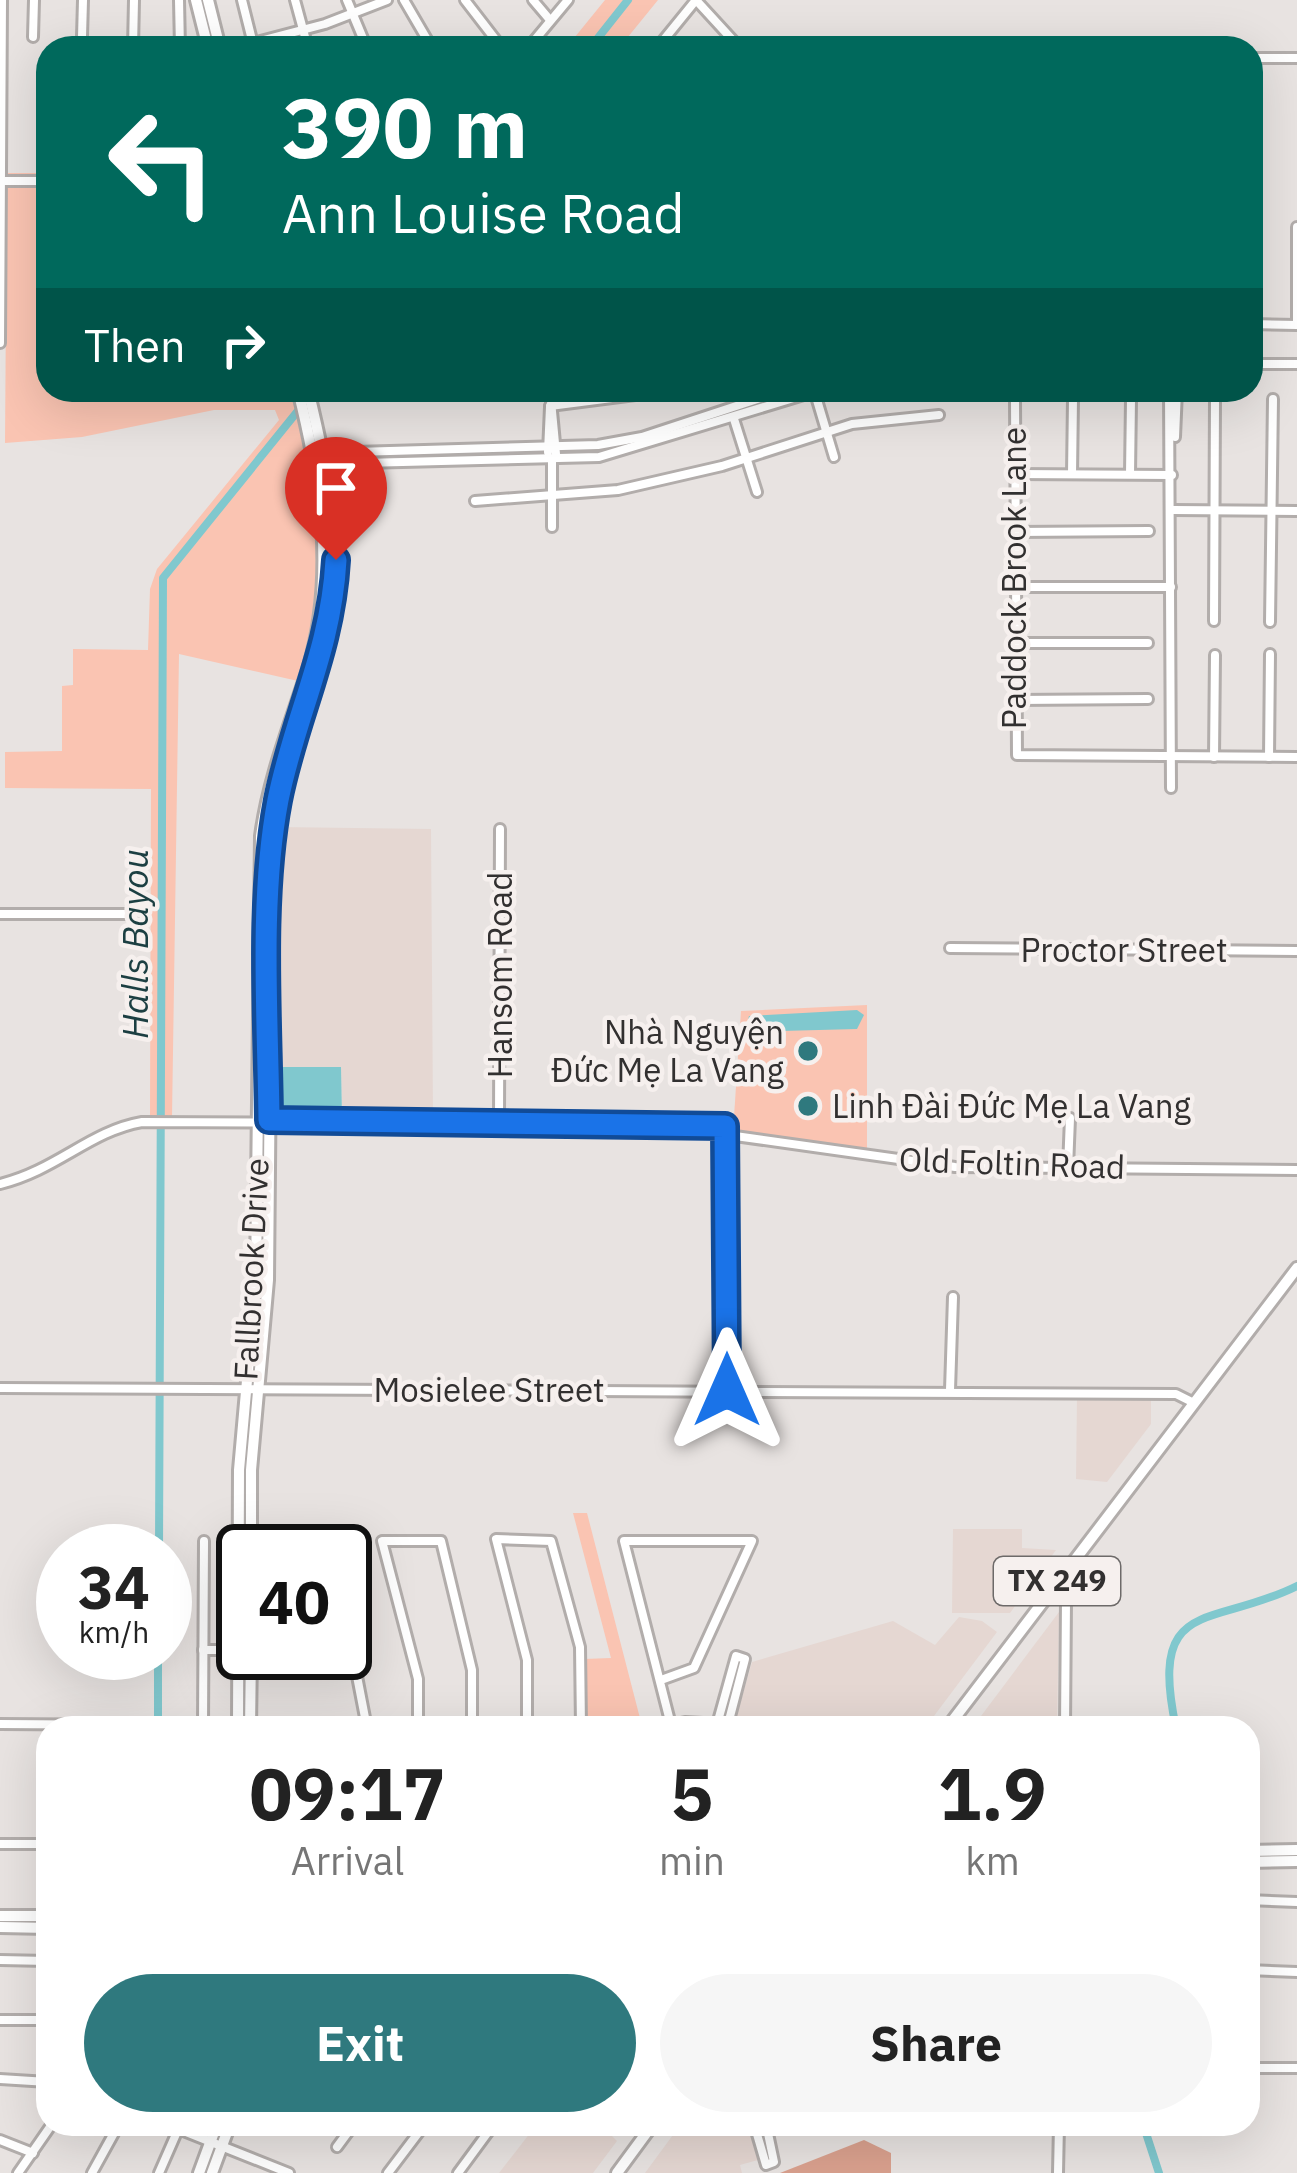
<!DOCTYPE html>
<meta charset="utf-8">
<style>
:root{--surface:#fff;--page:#f6f6f6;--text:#222;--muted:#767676;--accent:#2f797e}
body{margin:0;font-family:"IBM Plex Sans",sans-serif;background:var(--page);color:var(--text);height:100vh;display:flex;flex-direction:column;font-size:45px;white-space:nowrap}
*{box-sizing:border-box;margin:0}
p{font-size:39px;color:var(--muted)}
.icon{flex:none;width:66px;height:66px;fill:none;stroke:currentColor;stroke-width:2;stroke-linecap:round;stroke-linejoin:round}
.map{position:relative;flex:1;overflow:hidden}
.side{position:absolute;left:36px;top:1716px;width:1224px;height:420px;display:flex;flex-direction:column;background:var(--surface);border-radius:36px;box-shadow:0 12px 48px #0002}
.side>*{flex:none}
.top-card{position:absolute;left:36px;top:36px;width:1227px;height:366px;border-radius:36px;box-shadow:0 12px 48px #0002;background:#00695c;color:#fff;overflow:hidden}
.speed{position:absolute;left:36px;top:1524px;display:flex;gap:24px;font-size:60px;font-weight:700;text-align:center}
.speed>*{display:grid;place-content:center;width:156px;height:156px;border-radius:50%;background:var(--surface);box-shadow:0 12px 48px #0002;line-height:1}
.speed small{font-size:30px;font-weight:400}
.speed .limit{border:6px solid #111;border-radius:18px;background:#fff;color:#111}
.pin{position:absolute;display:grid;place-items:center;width:102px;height:102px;color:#fff;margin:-123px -51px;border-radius:50% 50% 50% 0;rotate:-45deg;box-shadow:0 0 12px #0007}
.pin .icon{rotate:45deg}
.me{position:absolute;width:132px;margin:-66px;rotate:0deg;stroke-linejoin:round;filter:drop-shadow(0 0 9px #0008)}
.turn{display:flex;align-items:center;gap:42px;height:252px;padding:0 48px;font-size:54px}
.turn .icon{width:156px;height:156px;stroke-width:2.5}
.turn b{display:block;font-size:84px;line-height:102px}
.then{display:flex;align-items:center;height:114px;padding:0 48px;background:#0003;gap:24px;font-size:45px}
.eta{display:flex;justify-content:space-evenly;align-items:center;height:204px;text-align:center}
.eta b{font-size:72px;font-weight:700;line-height:84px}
.button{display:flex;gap:24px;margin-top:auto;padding:24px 48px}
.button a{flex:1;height:138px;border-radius:72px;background:var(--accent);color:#fff;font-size:48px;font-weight:700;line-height:138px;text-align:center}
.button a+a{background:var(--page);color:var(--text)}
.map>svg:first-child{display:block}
</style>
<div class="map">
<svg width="1297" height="2173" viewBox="0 0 1297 2173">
<rect width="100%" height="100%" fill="#e8e3e1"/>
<g fill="#e5d7d2">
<polygon points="278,827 431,829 433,1116 342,1116 341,1067 275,1067"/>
<polygon points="1077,1398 1151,1398 1151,1424 1107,1482 1076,1479"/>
<polygon points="953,1529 1022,1529 1022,1548 1056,1550 1010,1613 952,1613"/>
<polygon points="1059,1612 1057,1728 972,1728"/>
<polygon points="959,1617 982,1621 997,1632 925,1728 733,1728 752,1662 893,1621 935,1645"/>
<polygon points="537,2124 600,2124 617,2141 593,2173 499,2173"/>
<polygon points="681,2124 749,2124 758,2160 740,2165 742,2173 645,2173"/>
</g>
<g fill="#fac4b2">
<polygon points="605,0 658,0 619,48 566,48"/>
<path d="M 7,173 L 48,173 L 48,390 L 291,390 C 320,496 328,569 298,681 L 179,654 L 172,1118 L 150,1119 L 151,789 L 5,788 L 5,752 L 62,751 L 62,686 L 73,685 L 73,649 L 148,650 L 150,589 L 157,569 L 279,420 L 275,410 L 214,410 L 82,437 L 5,443 Z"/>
<polygon points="867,1005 867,1151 733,1132 741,1011"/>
<polygon points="573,1513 587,1513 642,1726 584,1724 584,1659 611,1658"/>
</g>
<polygon fill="#daa18e" points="864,2140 891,2153 891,2173 780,2173"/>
<g fill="#80c8ce">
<polygon points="857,1010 864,1015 857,1029 745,1032 749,1016"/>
<polygon points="275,1067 341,1067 342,1116 275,1116"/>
</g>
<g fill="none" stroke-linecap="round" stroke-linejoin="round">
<g stroke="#80c8ce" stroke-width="8">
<polyline points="590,48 628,0"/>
<polyline points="159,1551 163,578 301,407"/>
<polyline points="158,1728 158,1653"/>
<path d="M 1176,1728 C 1148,1595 1211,1629 1297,1586"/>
<polyline points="1143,2124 1159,2173"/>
</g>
<defs>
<g id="minor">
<polyline points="179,0 180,48"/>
<polyline points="242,0 254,48"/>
<polyline points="295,0 308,48"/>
<polyline points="347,0 367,48"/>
<polyline points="404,0 432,48"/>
<polyline points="465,0 502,48"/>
<polyline points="533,0 550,20"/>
<polyline points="696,0 740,48"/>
<polyline points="33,37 34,0"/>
<polyline points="82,37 83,0"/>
<polyline points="253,43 325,24 387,0"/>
<polyline points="1158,47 1160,48"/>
<polyline points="133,48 134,0"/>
<polyline points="528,48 568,0"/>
<polyline points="657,48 696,0"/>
<polyline points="1251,58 1297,58"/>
<polyline points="1,181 48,181"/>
<polyline points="1251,324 1297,325 1297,227"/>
<polyline points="0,343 2,0"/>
<polyline points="1251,364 1297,364"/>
<polyline points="550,390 556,454"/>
<polyline points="814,390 834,457"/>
<polyline points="1169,390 1171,788"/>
<polyline points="1015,399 1017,755 1297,757"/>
<polyline points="550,406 674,390"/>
<polyline points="734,419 757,492"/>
<polyline points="1175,437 1177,390"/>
<polyline points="548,452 550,407"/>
<polyline points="321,453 598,445 642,437 785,390"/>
<polyline points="552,461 552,527"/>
<polyline points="324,464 599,457 820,390"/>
<polyline points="1015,474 1172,475"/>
<polyline points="1072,474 1073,399"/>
<polyline points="1130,474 1131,399"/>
<polyline points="475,501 618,490 722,466 852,424 939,415"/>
<polyline points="1173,510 1297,511"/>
<polyline points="1015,532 1149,531"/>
<polyline points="1015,587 1171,587"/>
<polyline points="1214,621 1215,399"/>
<polyline points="1270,622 1273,399"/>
<polyline points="1014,643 1148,643"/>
<polyline points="1013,700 1148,699"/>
<polyline points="1214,757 1215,655"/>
<polyline points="1269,757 1270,654"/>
<polyline points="0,914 134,914"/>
<polyline points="950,948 1297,951"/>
<polyline points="499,1122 500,829"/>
<polyline points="728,1135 955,1167 1297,1170"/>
<polyline points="1068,1168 1070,1118"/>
<path d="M 0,1184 C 57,1170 90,1131 142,1122 L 721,1124 L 728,1135"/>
<polyline points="0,1388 1176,1394 1192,1402"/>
<polyline points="727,1390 728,1135"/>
<polyline points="950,1390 953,1297"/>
<polyline points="267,1541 327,1541 329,1551"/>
<polyline points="1055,1586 1066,1600 1065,1728"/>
<polyline points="345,1614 367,1728"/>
<polyline points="203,1650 243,1650"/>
<polyline points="661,1680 694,1668 752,1541 624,1541 671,1725"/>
<polyline points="0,1724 145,1725"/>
<polyline points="203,1726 204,1541"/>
<polyline points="418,1728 418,1679 382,1541 441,1541 472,1670 472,1728"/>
<polyline points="527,1728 527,1660 496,1539 551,1541 580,1647 581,1728"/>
<polyline points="657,1728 685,1722 721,1724"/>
<polyline points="716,1728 736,1656 745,1659 727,1728"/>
<polyline points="0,1844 48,1844"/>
<polyline points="1248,1900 1297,1902"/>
<polyline points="0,1960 48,1961"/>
<polyline points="1248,1970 1297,1972"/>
<polyline points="0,2020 48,2020"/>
<polyline points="1248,2068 1297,2068"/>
<polyline points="0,2079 48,2082"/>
<polyline points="166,2124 289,2173"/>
<polyline points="754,2124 766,2165 774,2162 766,2124"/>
<polyline points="0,2140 33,2153"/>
<polyline points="337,2147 354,2124"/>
<polyline points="18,2173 52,2124"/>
<polyline points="92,2173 119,2124"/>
<polyline points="159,2173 180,2125"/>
<polyline points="388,2173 425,2124"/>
<polyline points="458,2173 494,2124"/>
<polyline points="1058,2173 1059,2124"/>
</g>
<g id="major">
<polyline points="196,0 208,48"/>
<polyline points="208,0 220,48"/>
<path d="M 251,1551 L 251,1470 L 268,1280 L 272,838 C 283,770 312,710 326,644 C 345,556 329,475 308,390"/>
<path d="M 238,1728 L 239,1470 L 256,1280 L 261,836 C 269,776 291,723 309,666 C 336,573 321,482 298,390"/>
<polyline points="250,1728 251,1653"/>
<polyline points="947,1728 1297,1268"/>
<polyline points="1248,1851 1297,1850"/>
<polyline points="1248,1862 1297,1861"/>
<polyline points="0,1916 48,1916"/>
<polyline points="0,1927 48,1928"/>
<polyline points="199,2173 217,2124"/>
<polyline points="212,2173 230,2124"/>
<polyline points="617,2173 653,2124"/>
</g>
</defs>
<use href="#minor" stroke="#b2adab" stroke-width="14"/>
<use href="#major" stroke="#b2adab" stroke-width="16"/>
<use href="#minor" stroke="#fff" stroke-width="8"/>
<use href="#major" stroke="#fff" stroke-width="10"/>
</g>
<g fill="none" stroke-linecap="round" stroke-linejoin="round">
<defs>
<path id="route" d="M 336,560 C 331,651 295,715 278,800 C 259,899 268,1019 269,1120 L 725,1126 L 727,1390"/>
</defs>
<use href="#route" stroke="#114b97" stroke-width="30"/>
<use href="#route" stroke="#1a73e8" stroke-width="21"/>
</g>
<g fill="#2f797e" stroke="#f6f0ee" stroke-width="4.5">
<circle cx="808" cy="1051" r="12"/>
<circle cx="808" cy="1106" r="12"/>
</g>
<g text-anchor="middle" stroke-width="9" stroke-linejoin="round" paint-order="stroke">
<rect fill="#f6f0ee" stroke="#6d6a69" stroke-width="3" x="994" y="1557" width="126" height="48" rx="9"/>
<g font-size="30" font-weight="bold" fill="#323030">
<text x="1057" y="1591">TX 249</text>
</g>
<g font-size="33" fill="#323030" stroke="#f6f0ee">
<text transform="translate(1014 578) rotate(-90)" y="12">Paddock Brook Lane</text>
<text x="1124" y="962">Proctor Street</text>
<text transform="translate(500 975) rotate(-90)" y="12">Hansom Road</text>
<text transform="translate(1012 1163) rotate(2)" y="12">Old Foltin Road</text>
<text transform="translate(251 1269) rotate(-87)" y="12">Fallbrook Drive</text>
<text x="489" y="1402">Mosielee Street</text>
</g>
<g font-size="33" fill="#323030" stroke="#f6f0ee" text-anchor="end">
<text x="784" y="1044">Nhà Nguyện<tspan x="784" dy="38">Đức Mẹ La Vang</tspan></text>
<text x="832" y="1118" text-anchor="start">Linh Đài Đức Mẹ La Vang</text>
</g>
<g font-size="36" font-style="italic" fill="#1c3f42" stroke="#f6f0ee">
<text transform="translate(135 944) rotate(-90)" y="13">Halls Bayou</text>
</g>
</g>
</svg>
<div class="speed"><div>34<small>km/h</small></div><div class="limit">40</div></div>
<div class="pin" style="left:336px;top:560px;background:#d93025"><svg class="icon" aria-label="arrive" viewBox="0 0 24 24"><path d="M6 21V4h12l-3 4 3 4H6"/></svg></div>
<svg class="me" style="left:727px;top:1390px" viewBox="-20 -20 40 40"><path d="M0-17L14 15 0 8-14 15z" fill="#1a73e8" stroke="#fff" stroke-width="4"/></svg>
<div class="top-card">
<div class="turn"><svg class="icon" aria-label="left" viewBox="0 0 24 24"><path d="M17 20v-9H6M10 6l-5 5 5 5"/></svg><div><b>390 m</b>Ann Louise Road</div></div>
<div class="then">Then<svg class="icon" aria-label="right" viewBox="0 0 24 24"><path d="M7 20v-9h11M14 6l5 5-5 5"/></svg></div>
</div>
<section class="side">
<div class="eta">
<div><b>09:17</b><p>Arrival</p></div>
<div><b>5</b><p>min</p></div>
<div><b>1.9</b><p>km</p></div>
</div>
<div class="button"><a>Exit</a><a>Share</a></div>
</section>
</div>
